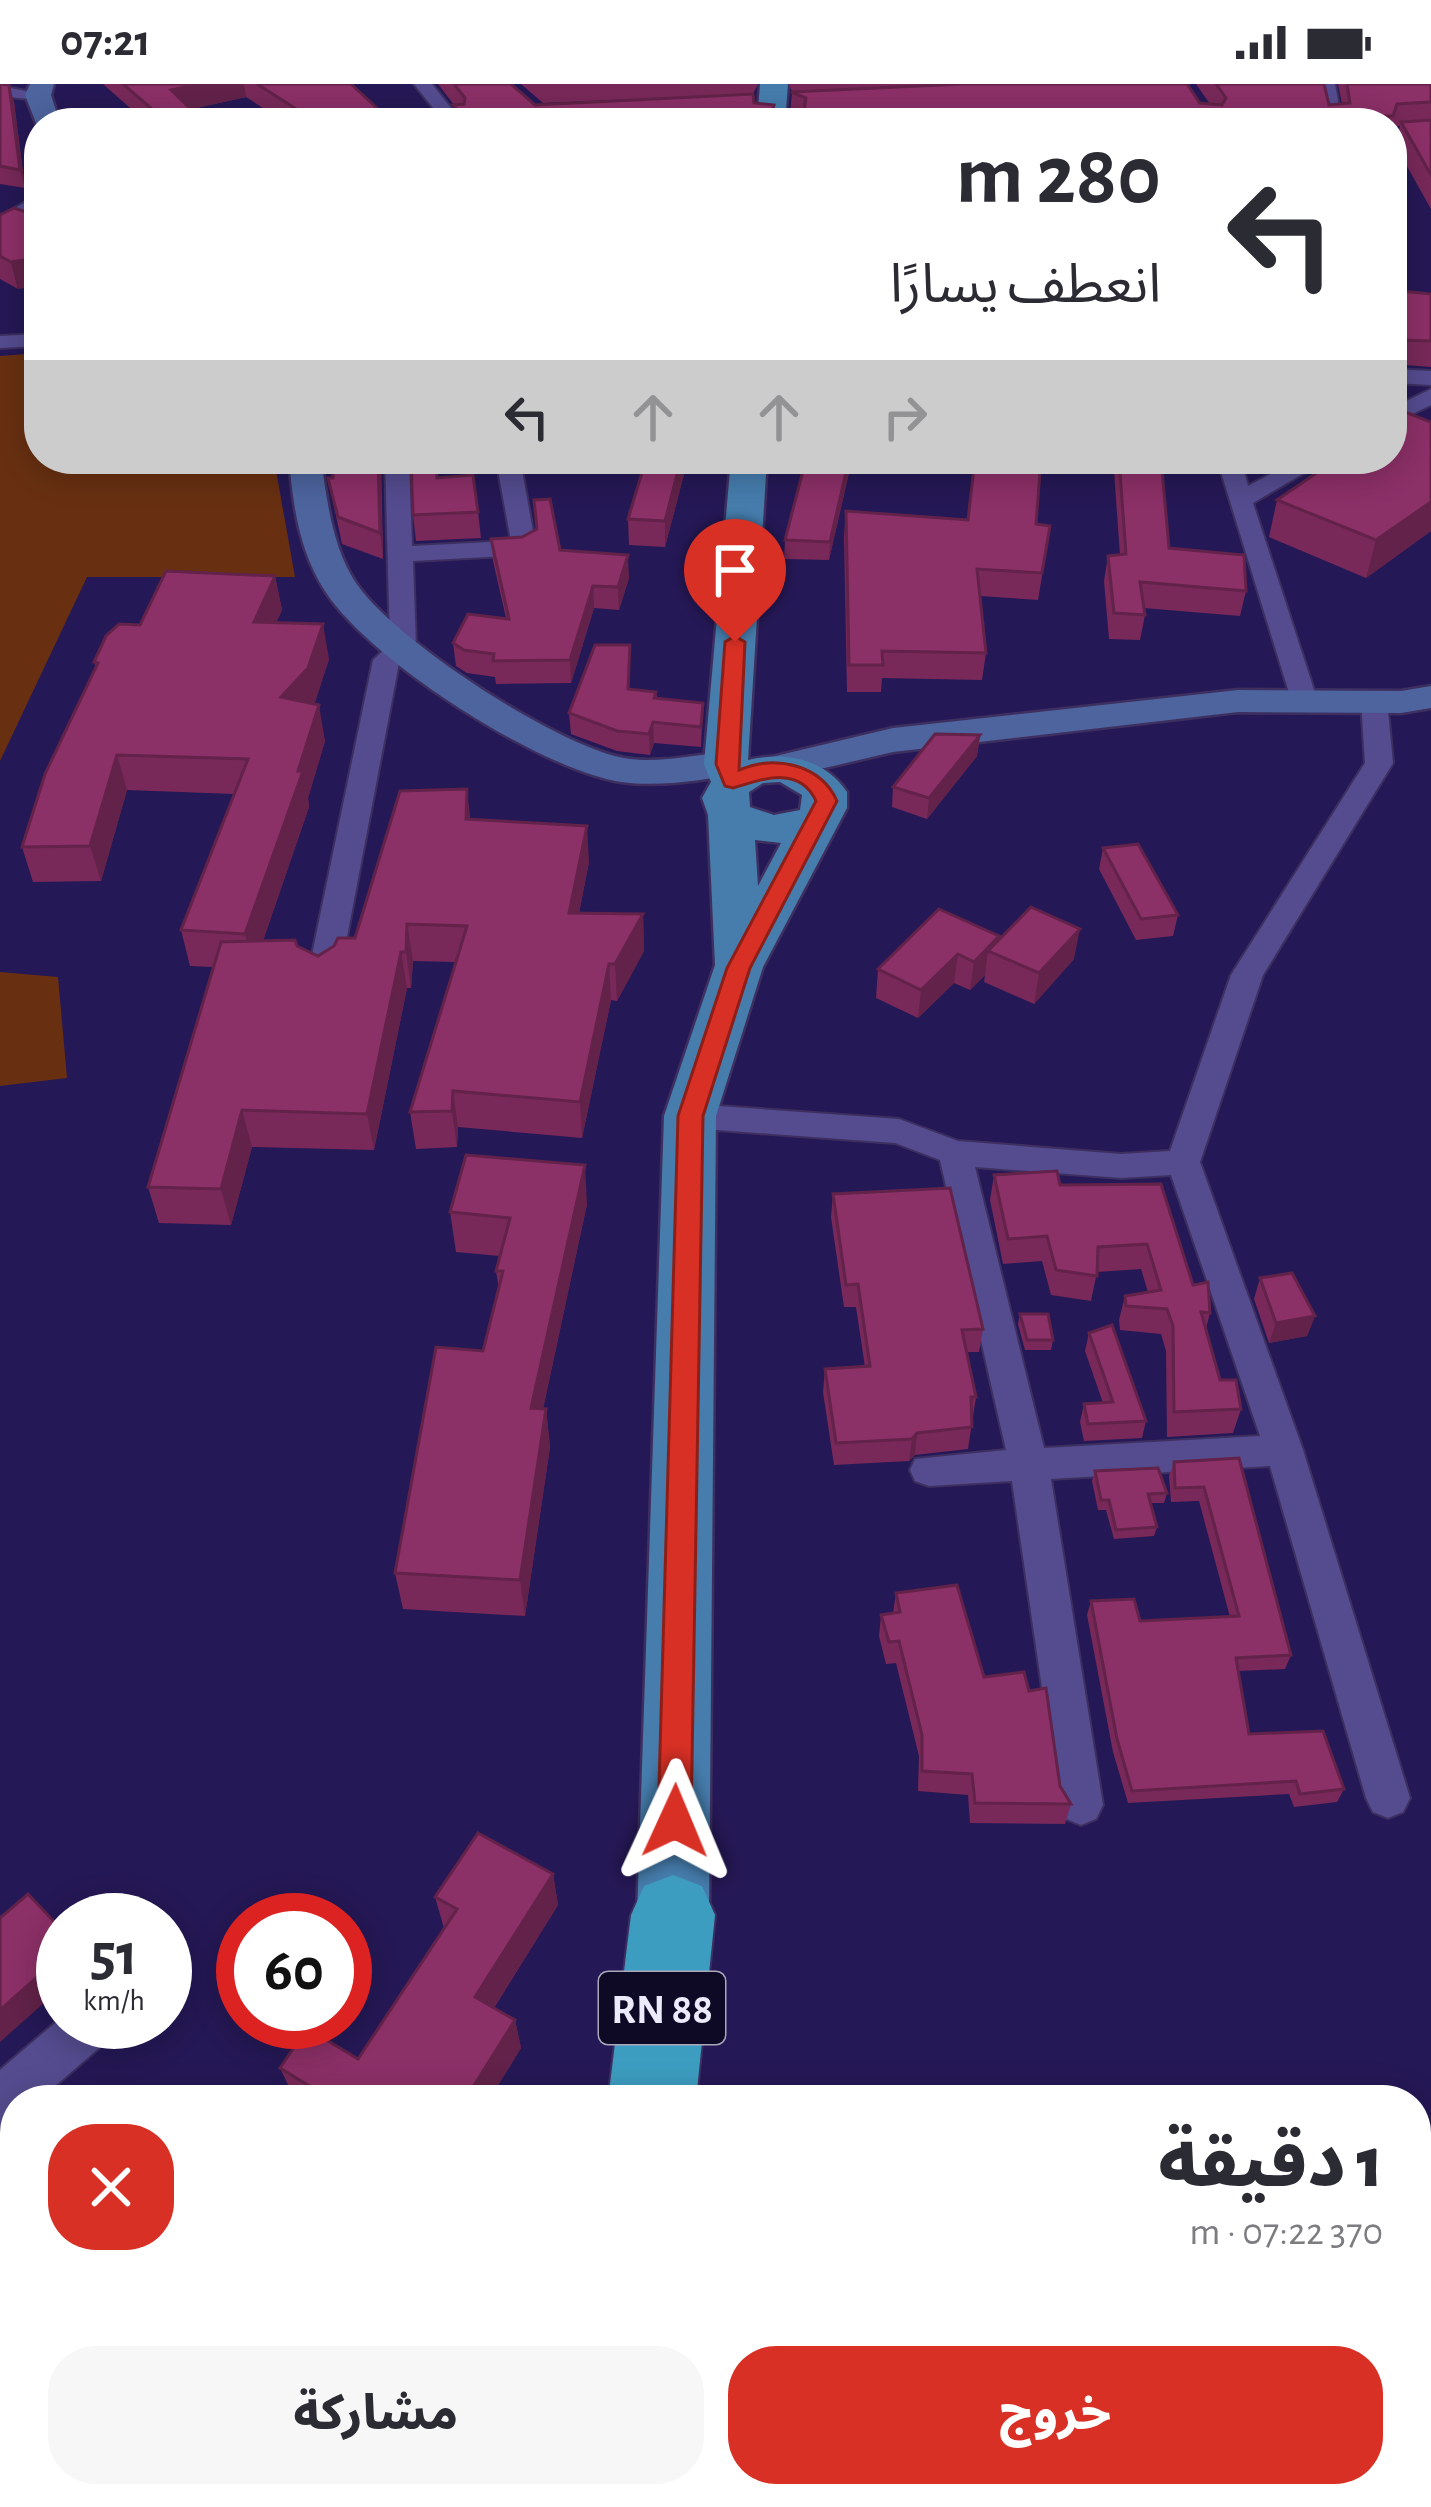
<!DOCTYPE html>
<html lang="ar">
<meta charset="utf-8">
<style>
:root{--surface:#fff;--page:#f7f7f7;--text:#2b2b33;--muted:#7c7c81;--accent:#d93025}
body{margin:0;font-family:"Alegreya Sans","Noto Sans Arabic",sans-serif;background:var(--page);color:var(--text);direction:rtl;height:100vh;display:flex;flex-direction:column;font-size:45px;white-space:nowrap}
*{box-sizing:border-box;margin:0}
p{font-size:39px;color:var(--muted)}
.icon{flex:none;width:66px;height:66px;fill:none;stroke:currentColor;stroke-width:2;stroke-linecap:round;stroke-linejoin:round}
.map{position:relative;flex:1;overflow:hidden;direction:ltr}
.panel{position:absolute;left:0px;top:2001px;width:1431px;height:423px;display:flex;flex-direction:column;background:var(--surface);border-radius:48px 48px 0 0;box-shadow:0 6px 30px #0003;direction:rtl}
.panel>*{flex:none}
.banner{position:absolute;left:24px;top:24px;width:1383px;height:366px;border-radius:48px;box-shadow:0 6px 30px #0003;direction:rtl;background:#fff;color:var(--text);overflow:hidden}
.speed{position:absolute;left:36px;top:1809px;display:flex;gap:24px;font-size:60px;font-weight:700;text-align:center}
.speed>*{display:grid;place-content:center;width:156px;height:156px;border-radius:50%;background:var(--surface);box-shadow:0 6px 30px #0003;line-height:1}
.speed small{font-size:30px;font-weight:400}
.speed .limit{border:18px solid #d22;background:#fff;color:#111}
.pin{position:absolute;display:grid;place-items:center;width:102px;height:102px;color:#fff;margin:-123px -51px;border-radius:50% 50% 50% 0;rotate:-45deg;box-shadow:0 0 12px #0007}
.pin .icon{rotate:45deg}
.me{position:absolute;width:132px;margin:-66px;rotate:1deg;stroke-linejoin:round;filter:drop-shadow(0 0 9px #0008)}
.turn{display:flex;align-items:center;gap:42px;height:252px;padding:0 48px;font-size:54px}
.turn .icon{width:156px;height:156px;stroke-width:2.5}
.turn b{display:block;font-size:84px;line-height:102px}
.lanes{display:flex;align-items:center;height:114px;padding:0 48px;background:#0003;justify-content:center;gap:60px;direction:ltr}
.lanes .off{opacity:.35}
.round{display:grid;place-items:center;flex:none;width:126px;height:126px;border-radius:48px;background:var(--page)}
.head{display:flex;align-items:center;justify-content:space-between;height:204px;padding:0 48px}
h1{font-size:72px;font-weight:800;line-height:90px}
.primary-button{display:flex;gap:24px;margin-top:auto;padding:24px 48px}
.primary-button a{flex:1;height:138px;border-radius:48px;background:var(--accent);color:#fff;font-size:48px;font-weight:800;line-height:138px;text-align:center}
.primary-button a+a{background:var(--page);color:var(--text)}
.status{display:flex;justify-content:space-between;align-items:center;height:84px;padding:0 60px;background:var(--surface);direction:ltr}
.status svg{height:33px;fill:currentColor}
.map>svg:first-child{display:block}
</style>
<div class="status"><b>07:21</b><svg viewBox="0 0 49 12"><path d="M0 12V9h3v3zM5 12V6h3v6zM10 12V3h3v9zM15 12V0h3v12zM26 1h20v11H26zM47 4h2v5h-2z"/></svg></div>
<div class="map">
<svg width="1431" height="2423" viewBox="0 0 1431 2423">
<rect width="100%" height="100%" fill="#251856"/>
<g fill="#683011">
<polygon points="39,269 39,375 274,375 295,493 87,493 0,677 0,272"/>
<polygon points="0,888 58,893 67,994 0,1002"/>
</g>
<g fill="none" stroke-linecap="round" stroke-linejoin="round">
<defs>
<g id="street">
<polygon points="414,0 432,0 463,39 445,39"/>
<polygon points="1317,0 1335,0 1342,39 1324,39"/>
<polygon points="0,2 47,11 38,16 0,12"/>
<polygon points="39,110 39,137 10,135 10,127"/>
<polygon points="39,250 39,262 0,264 0,252"/>
<polygon points="1392,285 1431,287 1431,301 1392,299"/>
<polygon points="1431,305 1431,321 1392,340 1392,324"/>
<polygon points="385,375 409,375 412,462 511,457 496,375 520,375 536,464 524,471 413,477 416,563 399,579 339,895 323,905 307,895 373,576 390,560"/>
<polygon points="1217,375 1241,375 1248,402 1299,375 1328,375 1253,419 1317,615 1314,621 1304,623 1291,615"/>
<path d="M 1374,609 L 1387,617 L 1393,679 L 1263,891 L 1200,1078 L 1303,1366 L 1410,1714 L 1403,1728 L 1388,1734 L 1373,1728 L 1366,1714 L 1270,1382 L 1051,1395 L 1103,1721 L 1096,1735 L 1081,1741 L 1066,1735 L 1059,1721 L 1012,1397 L 929,1402 L 915,1397 L 910,1386 L 915,1375 L 1006,1366 L 940,1076 L 895,1059 L 690,1044 L 678,1040 L 673,1032 L 678,1024 L 690,1020 L 899,1035 L 958,1057 L 1121,1070 L 1170,1067 L 1231,891 L 1365,679 L 1361,617 ZM 975,1083 L 1121,1094 L 1171,1091 L 1260,1352 L 1044,1364 Z"/>
<polygon points="63,1932 63,1938 102,1938 106,1947 99,1964 39,2016 15,2016 15,2036 0,2042 0,1986"/>
<polygon points="443,2409 497,2409 491,2423 437,2423"/>
</g>
<g id="secondary">
<polygon points="30,0 54,0 51,11 60,39 39,39 38,44 25,11"/>
<path d="M 289,375 L 321,375 C 327,416 332,463 356,499 C 394,556 557,662 624,674 C 657,680 693,671 726,668 L 740,672 L 746,680 L 740,688 C 704,697 658,703 621,698 C 539,685 370,577 325,507 C 299,467 293,421 289,375 Z"/>
<polygon points="1431,602 1431,624 1401,629 1238,628 893,668 769,697 755,693 749,685 755,677 893,644 1238,606 1401,607"/>
</g>
<g id="primary">
<polygon points="760,0 788,0 785,39 757,39"/>
<path d="M 731,375 L 767,375 L 748,676 C 786,667 825,675 847,708 L 847,724 L 763,883 L 716,1032 L 709,1831 L 698,1856 L 673,1866 L 648,1856 L 637,1831 L 664,1032 L 715,881 L 708,731 L 702,714 L 711,698 L 704,680 ZM 780,698 L 802,711 L 800,726 L 774,731 L 750,723 L 749,708 L 763,699 ZM 755,756 L 781,759 L 758,802 Z"/>
</g>
<g id="highway">
<polygon points="673,1791 702,1802 715,1831 696,2016 608,2016 631,1831 644,1802"/>
<polygon points="558,2409 741,2409 742,2423 557,2423"/>
</g>
</defs>
<use href="#street" stroke="#3d2f60" stroke-width="4"/>
<use href="#secondary" stroke="#3d2f60" stroke-width="5"/>
<use href="#primary" stroke="#3d2f60" stroke-width="5"/>
<use href="#highway" stroke="#3d2f60" stroke-width="4"/>
<use href="#street" fill="#544c8f" fill-rule="evenodd"/>
<use href="#secondary" fill="#4d649e" fill-rule="evenodd"/>
<use href="#primary" fill="#467dad" fill-rule="evenodd"/>
<use href="#highway" fill="#3d9dc1" fill-rule="evenodd"/>
</g>
<g fill="#782959">
<polygon points="0,0 14,18 25,104 0,100"/>
<polygon points="103,0 353,0 351,0 393,39 286,39 246,13 191,25 205,39 147,39"/>
<polygon points="438,0 511,0 535,21 734,11 543,19 521,0 758,0 753,10 754,19 774,39 455,39 454,21"/>
<polygon points="789,0 1187,0 1200,19 1210,20 1196,0 1324,0 1329,21 1342,20 1338,0 1431,0 1431,125 1395,61 1400,42 1392,43 1392,39 802,39 802,36 790,31 792,8"/>
<polygon points="0,131 18,205 0,195"/>
<polygon points="1392,206 1431,210 1431,283 1392,280"/>
<polygon points="1431,338 1431,447 1366,494 1269,453 1277,416"/>
<polygon points="333,375 381,375 383,475 342,460 328,394 333,394"/>
<polygon points="524,375 688,375 665,463 629,461 628,435 642,389 606,389 606,381 536,381 525,378"/>
<polygon points="1116,375 1161,375 1169,464 1246,507 1240,532 1144,524 1145,531 1140,556 1109,555 1104,497 1108,472 1120,471 1114,387"/>
<polygon points="851,380 829,476 784,475 785,456"/>
<polygon points="437,394 478,428 481,454 416,457 413,431"/>
<polygon points="846,427 1036,440 1046,468 1038,516 980,512 986,569 982,596 882,594 881,608 847,608 844,453"/>
<polygon points="491,455 560,466 629,494 619,526 594,524 571,599 496,600 495,593 467,589 456,582 453,559 506,534 493,477"/>
<polygon points="275,492 282,526 276,539 329,575 314,620 325,657 308,714 309,723 263,857 297,862 318,872 355,854 471,736 589,778 579,829 643,830 644,867 617,917 611,916 582,1054 458,1043 457,1063 416,1065 410,1028 456,878 413,877 411,904 407,904 374,1066 252,1063 231,1141 159,1139 148,1103 213,883 190,882 181,846 234,710 127,706 101,797 33,798 22,763 96,584 94,578 140,541"/>
<polygon points="630,561 629,605 656,608 657,614 703,619 701,663 654,659 650,671 617,667 571,650 569,629"/>
<polygon points="980,651 977,672 927,735 892,723 893,703"/>
<polygon points="1103,764 1178,831 1173,852 1136,856 1099,785"/>
<polygon points="999,856 1074,875 1034,920 984,898 985,891 970,906 954,899 918,934 876,914 878,885"/>
<polygon points="994,1091 1060,1101 1161,1100 1193,1201 1210,1229 1206,1244 1220,1296 1241,1325 1233,1349 1167,1353 1166,1267 1161,1250 1120,1246 1119,1236 1125,1212 1148,1208 1141,1185 1097,1188 1091,1217 1051,1211 1042,1177 1003,1180 990,1116"/>
<polygon points="833,1110 983,1245 979,1268 967,1268 976,1313 968,1365 915,1371 909,1377 834,1381 823,1308 825,1285 865,1283 856,1223 844,1223 831,1133"/>
<polygon points="587,1120 543,1325 546,1325 550,1363 525,1532 403,1525 395,1489 483,1267 499,1205 496,1187 500,1172 456,1168 450,1128"/>
<polygon points="1260,1194 1315,1232 1307,1252 1269,1259 1254,1215"/>
<polygon points="1020,1230 1053,1256 1051,1266 1025,1266 1018,1240"/>
<polygon points="1089,1249 1146,1337 1142,1354 1084,1357 1080,1338 1084,1320 1103,1319 1085,1267"/>
<polygon points="1239,1374 1291,1571 1285,1585 1238,1587 1249,1650 1344,1705 1337,1718 1294,1723 1289,1710 1128,1719 1113,1668 1087,1531 1091,1517 1140,1537 1230,1533 1199,1417 1171,1418 1169,1392 1174,1378"/>
<polygon points="1095,1387 1167,1409 1164,1419 1150,1419 1157,1443 1154,1452 1114,1455 1106,1426 1098,1426 1092,1397"/>
<polygon points="896,1509 984,1593 1029,1607 1060,1702 1071,1720 1065,1740 970,1739 968,1711 918,1707 919,1672 896,1579 886,1580 879,1552 881,1531 893,1529"/>
<polygon points="553,1790 558,1821 494,1924 515,1936 521,1964 489,2016 301,2016 293,2011 280,1984 358,1975 444,1844 435,1813"/>
</g>
<g fill="#622249">
<polygon points="199,0 244,0 246,13 175,29 171,6"/>
<polygon points="9,1 14,18 25,104 20,86"/>
<polygon points="39,173 39,202 18,205 11,178"/>
<polygon points="1399,256 1392,280 1394,261"/>
<polygon points="378,375 380,375 383,475 380,449"/>
<polygon points="681,375 688,375 665,463 665,437"/>
<polygon points="849,375 851,375 851,380 829,476 830,458"/>
<polygon points="1431,418 1431,447 1366,494 1376,456"/>
<polygon points="628,471 629,494 619,526 618,503"/>
<polygon points="275,492 282,526 260,573 254,538"/>
<polygon points="593,502 594,524 571,599 570,576"/>
<polygon points="323,540 329,575 315,619 288,648 281,613"/>
<polygon points="319,621 325,657 308,714 309,723 253,885 245,850"/>
<polygon points="653,638 654,659 650,671 649,650"/>
<polygon points="980,651 977,672 927,735 929,714"/>
<polygon points="117,671 127,706 101,797 90,762"/>
<polygon points="467,705 471,741 466,735"/>
<polygon points="587,742 589,778 572,865 569,829"/>
<polygon points="643,830 644,867 617,917 615,880"/>
<polygon points="407,840 413,877 411,904 406,868"/>
<polygon points="1080,845 1074,875 1034,920 1039,889"/>
<polygon points="999,852 997,871 988,867 985,891 970,906 974,878"/>
<polygon points="401,868 407,904 374,1066 367,1030"/>
<polygon points="958,870 954,899 918,934 921,906"/>
<polygon points="609,880 611,916 582,1054 580,1018"/>
<polygon points="453,1007 458,1043 457,1063 452,1027"/>
<polygon points="242,1026 252,1063 231,1141 221,1105"/>
<polygon points="585,1081 587,1120 535,1362 531,1324"/>
<polygon points="1315,1232 1307,1252 1269,1259 1276,1239"/>
<polygon points="546,1325 550,1363 525,1532 520,1496"/>
<polygon points="917,1349 915,1371 909,1377 912,1355"/>
<polygon points="553,1790 558,1821 482,1942 475,1913"/>
<polygon points="63,1870 63,1902 0,1958 0,1926"/>
<polygon points="515,1936 521,1964 489,2016 465,2016"/>
<polygon points="254,2409 257,2409 266,2423 244,2423"/>
</g>
<g fill="#8c3068" stroke="#622249" stroke-width="3">
<polygon points="0,0 9,1 20,86 0,82"/>
<polygon points="123,0 199,0 171,6 205,39 168,39"/>
<polygon points="257,0 351,0 393,39 292,39 312,35"/>
<polygon points="454,0 511,0 535,21 753,10 754,19 774,21 769,39 470,39 453,21 464,20 465,14"/>
<polygon points="961,0 1187,0 1200,19 1222,21 1226,14 1216,0 1324,0 1329,21 1350,19 1347,0 1431,0 1431,18 1397,20 1393,32 1211,32 1215,39 802,39 806,14 791,8"/>
<polygon points="1431,36 1431,91 1401,38"/>
<polygon points="14,124 39,132 39,173 37,174 11,178 0,172 0,131"/>
<polygon points="1392,206 1431,210 1431,257 1399,256 1392,261"/>
<polygon points="1405,328 1431,338 1431,418 1376,456 1277,416 1337,375 1392,375 1392,337"/>
<polygon points="333,375 378,375 380,449 338,433 328,394 333,394"/>
<polygon points="411,375 435,375 437,394 473,391 478,428 413,431"/>
<polygon points="646,375 681,375 665,437 628,435"/>
<polygon points="806,375 849,375 830,458 785,456"/>
<polygon points="975,375 1041,375 1036,440 1050,442 1042,489 977,485 986,569 882,567 883,581 849,581 846,427 968,436"/>
<polygon points="1119,375 1161,375 1169,464 1244,471 1246,507 1140,498 1145,531 1114,529 1108,472 1126,470"/>
<polygon points="550,415 560,466 628,471 618,503 593,502 570,576 493,577 494,570 464,566 453,559 468,530 509,535 491,455 522,453 537,445 534,416"/>
<polygon points="166,487 275,492 254,538 323,540 308,584 281,613 319,621 298,687 303,687 245,850 181,846 248,675 117,671 90,762 22,763 45,690 98,579 94,578 106,552 119,540 140,541"/>
<polygon points="595,561 630,561 628,605 656,608 654,614 703,619 701,643 653,638 649,650 617,647 569,629"/>
<polygon points="935,650 980,651 929,714 893,703"/>
<polygon points="467,705 466,735 587,742 569,829 643,830 615,880 609,880 580,1018 453,1007 452,1027 410,1028 467,842 407,840 406,868 401,868 367,1030 242,1026 221,1105 148,1103 221,858 295,856 297,862 318,872 334,862 338,854 355,854 400,707"/>
<polygon points="1138,760 1178,831 1141,835 1103,764"/>
<polygon points="1031,823 1080,845 1039,889 988,867"/>
<polygon points="939,825 999,852 974,878 958,870 921,906 878,885"/>
<polygon points="466,1071 585,1081 531,1324 546,1325 520,1496 395,1489 436,1263 483,1267 503,1187 496,1187 510,1134 450,1128"/>
<polygon points="1057,1087 1060,1101 1161,1100 1193,1201 1208,1198 1210,1229 1201,1228 1220,1296 1236,1296 1241,1325 1174,1328 1173,1242 1167,1225 1126,1222 1125,1212 1161,1206 1147,1160 1098,1163 1097,1192 1056,1186 1047,1152 1008,1155 994,1091"/>
<polygon points="950,1104 983,1245 962,1246 976,1313 971,1313 972,1343 917,1349 912,1355 836,1359 825,1285 870,1282 858,1200 846,1201 833,1110"/>
<polygon points="1292,1189 1315,1232 1276,1239 1260,1194"/>
<polygon points="1020,1230 1048,1230 1053,1256 1027,1256"/>
<polygon points="1112,1241 1146,1337 1088,1340 1084,1320 1113,1318 1089,1249"/>
<polygon points="1239,1374 1291,1571 1236,1574 1249,1650 1323,1647 1344,1705 1300,1710 1296,1697 1132,1707 1117,1655 1091,1517 1134,1515 1140,1537 1239,1532 1204,1403 1175,1404 1174,1378"/>
<polygon points="1158,1384 1167,1409 1148,1410 1157,1443 1116,1446 1109,1416 1101,1416 1095,1387"/>
<polygon points="957,1501 984,1593 1024,1588 1029,1607 1046,1604 1060,1702 1071,1720 975,1719 972,1690 922,1687 922,1651 899,1557 889,1558 881,1531 900,1528 896,1509"/>
<polygon points="478,1749 553,1790 475,1913 515,1936 465,2016 302,2016 311,2003 280,1984 307,1944 358,1975 457,1825 435,1813"/>
<polygon points="28,1810 63,1847 63,1870 0,1926 0,1834"/>
<polygon points="15,2277 15,2301 4,2291"/>
<polygon points="106,2409 254,2409 255,2410 244,2423 117,2423"/>
</g>
<path fill="#d93025" stroke="#8d1f18" stroke-width="3" d="M 735,552 L 745,558 L 739,686 C 776,670 821,681 837,717 L 750,884 L 703,1032 L 691,1737 L 687,1748 L 675,1753 L 663,1748 L 658,1737 L 678,1032 L 727,884 L 816,717 C 800,681 762,695 733,704 L 725,702 L 716,680 L 725,558 Z"/>
<g text-anchor="middle" stroke-width="9" stroke-linejoin="round" paint-order="stroke">
<rect fill="#0e0a25" stroke="#a9a8bb" stroke-width="3" x="599" y="1888" width="126" height="72" rx="9"/>
<g font-size="42" font-weight="bold" fill="#ebebfb">
<text x="662" y="1939">RN 88</text>
</g>
</g>
</svg>
<div class="speed"><div>51<small>km/h</small></div><div class="limit">60</div></div>
<div class="pin" style="left:735px;top:558px;background:#d93025"><svg class="icon" aria-label="arrive" viewBox="0 0 24 24"><path d="M6 21V4h12l-3 4 3 4H6"/></svg></div>
<svg class="me" style="left:675px;top:1737px" viewBox="-20 -20 40 40"><path d="M0-17L14 15 0 8-14 15z" fill="#d93025" stroke="#fff" stroke-width="4"/></svg>
<div class="banner">
<div class="turn"><svg class="icon" aria-label="left" viewBox="0 0 24 24"><path d="M17 20v-9H6M10 6l-5 5 5 5"/></svg><div><b>280 m</b>انعطف يسارًا</div></div>
<div class="lanes"><svg class="icon" aria-label="left" viewBox="0 0 24 24"><path d="M17 20v-9H6M10 6l-5 5 5 5"/></svg><svg class="icon off" aria-label="ahead" viewBox="0 0 24 24"><path d="M12 20V5M6 11l6-6 6 6"/></svg><svg class="icon off" aria-label="ahead" viewBox="0 0 24 24"><path d="M12 20V5M6 11l6-6 6 6"/></svg><svg class="icon off" aria-label="right" viewBox="0 0 24 24"><path d="M7 20v-9h11M14 6l5 5-5 5"/></svg></div>
</div>
<section class="panel">
<div class="head"><div><h1>1 دقيقة</h1><p>370 m · 07:22</p></div><a class="round" style="background:#d93025;color:#fff"><svg class="icon" aria-label="close" viewBox="0 0 24 24"><path d="M6 6l12 12M18 6L6 18"/></svg></a></div>
<div class="primary-button"><a>خروج</a><a>مشاركة</a></div>
</section>
</div>
